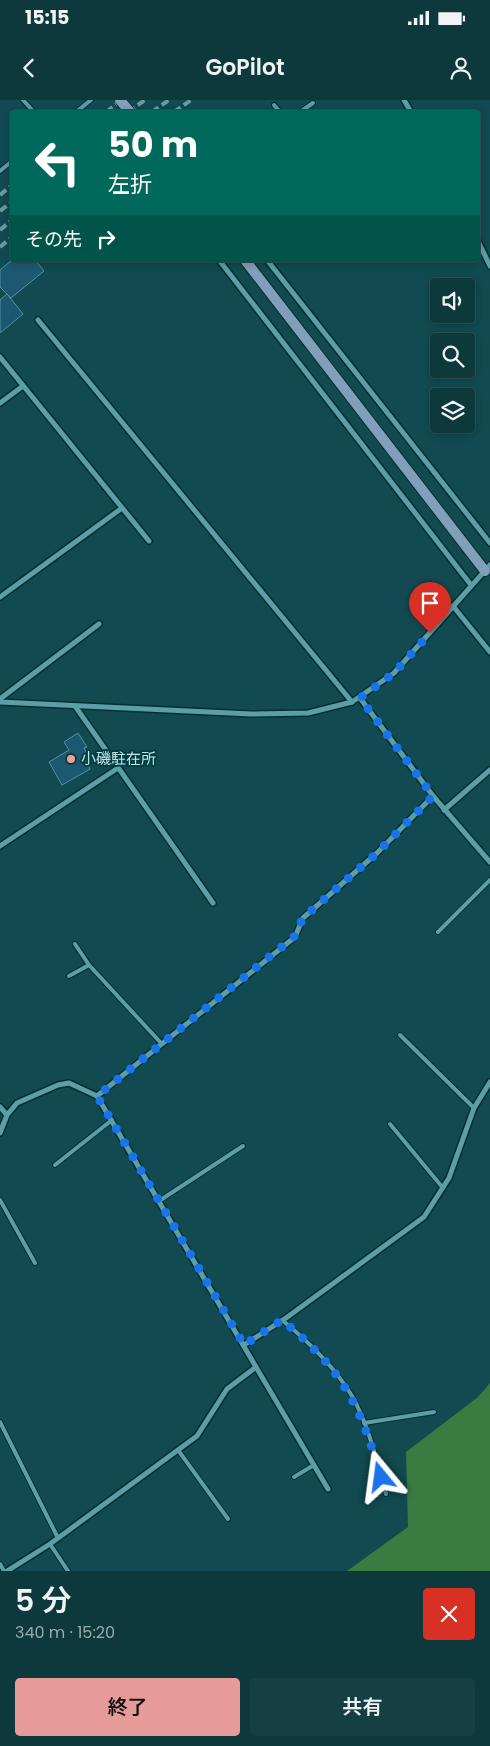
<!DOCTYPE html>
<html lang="ja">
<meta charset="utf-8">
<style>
:root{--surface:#0d383c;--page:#163f43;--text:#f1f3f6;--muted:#9aacaf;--line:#2d5256;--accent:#e69b98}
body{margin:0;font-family:Poppins,"Noto Sans JP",sans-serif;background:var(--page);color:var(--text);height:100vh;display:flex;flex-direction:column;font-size:19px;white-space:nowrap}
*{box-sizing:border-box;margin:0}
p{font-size:16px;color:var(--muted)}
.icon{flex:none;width:28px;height:28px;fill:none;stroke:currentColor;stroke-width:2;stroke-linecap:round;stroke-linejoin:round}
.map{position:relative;height:1471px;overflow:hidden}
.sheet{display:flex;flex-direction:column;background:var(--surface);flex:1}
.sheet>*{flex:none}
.guide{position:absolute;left:10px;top:10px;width:470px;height:152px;border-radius:5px;box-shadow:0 2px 8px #0003,0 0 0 1px var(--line);background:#00695c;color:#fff;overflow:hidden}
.fabs{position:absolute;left:430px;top:178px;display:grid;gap:10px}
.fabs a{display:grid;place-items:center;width:45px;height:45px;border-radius:5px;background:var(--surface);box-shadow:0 2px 8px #0003,0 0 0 1px var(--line);font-size:25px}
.pin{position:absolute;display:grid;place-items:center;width:42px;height:42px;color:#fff;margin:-51px -21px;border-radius:50% 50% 50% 0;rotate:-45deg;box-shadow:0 0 5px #0007}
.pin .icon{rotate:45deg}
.me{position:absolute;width:55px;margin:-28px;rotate:344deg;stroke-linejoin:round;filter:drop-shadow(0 0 4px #0008)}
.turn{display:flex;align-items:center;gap:18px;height:105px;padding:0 15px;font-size:22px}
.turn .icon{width:65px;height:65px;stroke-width:2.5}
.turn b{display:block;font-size:35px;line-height:42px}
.then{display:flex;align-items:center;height:48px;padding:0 15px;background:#0003;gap:10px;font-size:19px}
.round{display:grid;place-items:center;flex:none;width:52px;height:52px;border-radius:5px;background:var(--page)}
.overview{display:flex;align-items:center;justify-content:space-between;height:85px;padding:0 15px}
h1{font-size:30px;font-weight:600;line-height:38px}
.cta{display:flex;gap:10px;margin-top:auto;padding:10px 15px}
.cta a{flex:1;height:58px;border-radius:5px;background:var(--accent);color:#111;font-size:20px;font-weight:600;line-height:58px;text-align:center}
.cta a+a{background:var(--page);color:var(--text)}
.status{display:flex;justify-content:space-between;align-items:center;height:35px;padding:0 25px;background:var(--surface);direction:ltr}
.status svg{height:14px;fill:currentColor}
header{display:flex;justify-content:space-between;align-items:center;height:65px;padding:0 15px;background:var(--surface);font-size:22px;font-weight:600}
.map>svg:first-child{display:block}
</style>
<div class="status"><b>15:15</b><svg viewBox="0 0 49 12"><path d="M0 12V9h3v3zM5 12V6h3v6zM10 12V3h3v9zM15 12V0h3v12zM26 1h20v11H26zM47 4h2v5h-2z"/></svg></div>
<header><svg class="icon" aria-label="back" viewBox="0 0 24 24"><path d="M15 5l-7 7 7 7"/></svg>GoPilot<svg class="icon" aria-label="person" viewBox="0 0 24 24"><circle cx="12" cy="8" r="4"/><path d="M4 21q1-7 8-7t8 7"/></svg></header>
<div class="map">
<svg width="490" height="1471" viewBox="0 0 490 1471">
<rect width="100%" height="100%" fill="#114a50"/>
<polygon fill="#397b41" points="490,1283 490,1471 347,1471 408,1427 406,1352 478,1297"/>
<g fill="#1c5970" stroke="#5590a8">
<polygon points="12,160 35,160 44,171 11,198 0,187 0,170"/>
<polygon points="7,194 23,214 0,233 0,200"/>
<polygon points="78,633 87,647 84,648 89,657 85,660 90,669 62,685 49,662 69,650 64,642"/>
</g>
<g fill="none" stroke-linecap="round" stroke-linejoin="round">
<defs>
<g id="lane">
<polyline points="23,0 34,12"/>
<polyline points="274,5 280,12"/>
<polyline points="76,12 91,0"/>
<polyline points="300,12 313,3"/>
<polyline points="0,71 12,61"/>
<polyline points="438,832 490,780"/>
<polyline points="75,844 89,865 161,943"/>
<polyline points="69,876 89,865"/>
<polyline points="400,935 474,1008"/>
<polyline points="390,1024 443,1088"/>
<polyline points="55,1065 112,1020"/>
<polyline points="0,1100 35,1163"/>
<polyline points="159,1101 243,1046"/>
<path d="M 282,1220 C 309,1242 334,1266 352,1296 C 369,1326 377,1362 386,1394"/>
<polyline points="0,1322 58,1438"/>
<polyline points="364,1323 434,1312"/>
<polyline points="178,1350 228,1419"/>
<polyline points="294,1377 314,1365"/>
<polyline points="50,1444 68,1471"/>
<polyline points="0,1464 4,1471"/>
</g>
<g id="street">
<polyline points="404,0 411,12"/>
<polyline points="478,141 490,166"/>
<polyline points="219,160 471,485"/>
<polyline points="267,160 490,443"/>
<polyline points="38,220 352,602"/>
<polyline points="0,257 149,441"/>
<polyline points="0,303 23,286"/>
<polyline points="0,497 122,408"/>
<polyline points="453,506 490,552"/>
<polyline points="0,599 99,524"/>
<polyline points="0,602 251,614 308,613 352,602 394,573 490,465"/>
<polyline points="75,606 213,803"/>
<polyline points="433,696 490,762"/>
<polyline points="444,710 490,670"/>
<polyline points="0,746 118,668"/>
<polyline points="0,1007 7,1015 0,1033"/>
<polyline points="7,1015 17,1003 58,985 69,983 97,996 295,837 303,818 377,753 433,696 360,598"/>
<polyline points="244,1245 286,1218 424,1117 449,1078 474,1008 490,982"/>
<polyline points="256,1267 328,1389"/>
<polyline points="7,1471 50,1444 197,1336 227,1289 256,1267 97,996"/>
</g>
<polyline id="secondary" points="245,160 485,471"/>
</defs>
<use href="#lane" stroke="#062e32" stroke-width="6"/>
<use href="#street" stroke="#062e32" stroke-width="8"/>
<use href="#secondary" stroke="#062e32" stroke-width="12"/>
<use href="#lane" stroke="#5a9fa8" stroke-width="4"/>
<use href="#street" stroke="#5a9fa8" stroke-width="5"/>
<use href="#secondary" stroke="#819fb8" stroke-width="10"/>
<g stroke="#6d9a9f" stroke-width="4" stroke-dasharray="8 4" stroke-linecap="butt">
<polyline points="106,12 122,0"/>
<polyline points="128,12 145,0"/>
<polyline points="152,12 169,0"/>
<polyline points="174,12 191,0"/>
<polyline points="0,95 12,85"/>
<polyline points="0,111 12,102"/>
<polyline points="0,130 12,120"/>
<polyline points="0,147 12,137"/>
</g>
<defs>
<polyline id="secondary-bridge" points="120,0 130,12"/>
</defs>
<use href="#secondary-bridge" stroke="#062e32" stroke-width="12" stroke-linecap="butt"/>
<use href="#secondary-bridge" stroke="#819fb8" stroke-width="10"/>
</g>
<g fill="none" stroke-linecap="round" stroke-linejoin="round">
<path stroke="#1a73e8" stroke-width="9" stroke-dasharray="0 16.2" d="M 381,1377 C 359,1302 343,1271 282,1220 L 244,1245 L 97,996 L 294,837 L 303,818 L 377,753 L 433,696 L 360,598 L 394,573 L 430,533"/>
</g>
<circle fill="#f59c93" stroke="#013f45" stroke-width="2" cx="71" cy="659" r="5"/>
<g text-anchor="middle" stroke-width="4" stroke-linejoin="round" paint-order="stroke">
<g font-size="15" fill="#c2e3e8" stroke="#013f45" text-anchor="start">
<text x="81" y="664">小磯駐在所</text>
</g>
</g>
</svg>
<div class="fabs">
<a><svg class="icon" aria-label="sound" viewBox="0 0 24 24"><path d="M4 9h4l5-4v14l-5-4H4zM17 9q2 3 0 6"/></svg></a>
<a><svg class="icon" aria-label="search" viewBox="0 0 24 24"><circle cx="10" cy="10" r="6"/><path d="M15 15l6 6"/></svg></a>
<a><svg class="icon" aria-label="layers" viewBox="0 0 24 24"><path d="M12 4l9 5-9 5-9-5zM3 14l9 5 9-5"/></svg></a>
</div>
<div class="pin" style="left:430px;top:533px;background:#d93025"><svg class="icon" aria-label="arrive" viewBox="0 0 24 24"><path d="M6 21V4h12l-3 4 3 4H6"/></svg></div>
<svg class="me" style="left:381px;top:1377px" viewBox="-20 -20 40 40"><path d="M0-17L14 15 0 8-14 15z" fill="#1a73e8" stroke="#fff" stroke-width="4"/></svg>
<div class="guide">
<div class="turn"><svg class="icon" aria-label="left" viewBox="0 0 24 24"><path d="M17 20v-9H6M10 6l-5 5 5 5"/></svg><div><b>50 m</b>左折</div></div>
<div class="then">その先<svg class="icon" aria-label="right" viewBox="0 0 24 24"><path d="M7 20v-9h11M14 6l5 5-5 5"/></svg></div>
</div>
</div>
<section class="sheet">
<div class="overview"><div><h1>5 分</h1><p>340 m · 15:20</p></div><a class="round" style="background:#d93025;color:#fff"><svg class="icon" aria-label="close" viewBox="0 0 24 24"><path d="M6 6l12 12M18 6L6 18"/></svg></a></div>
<div class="cta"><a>終了</a><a>共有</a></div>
</section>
